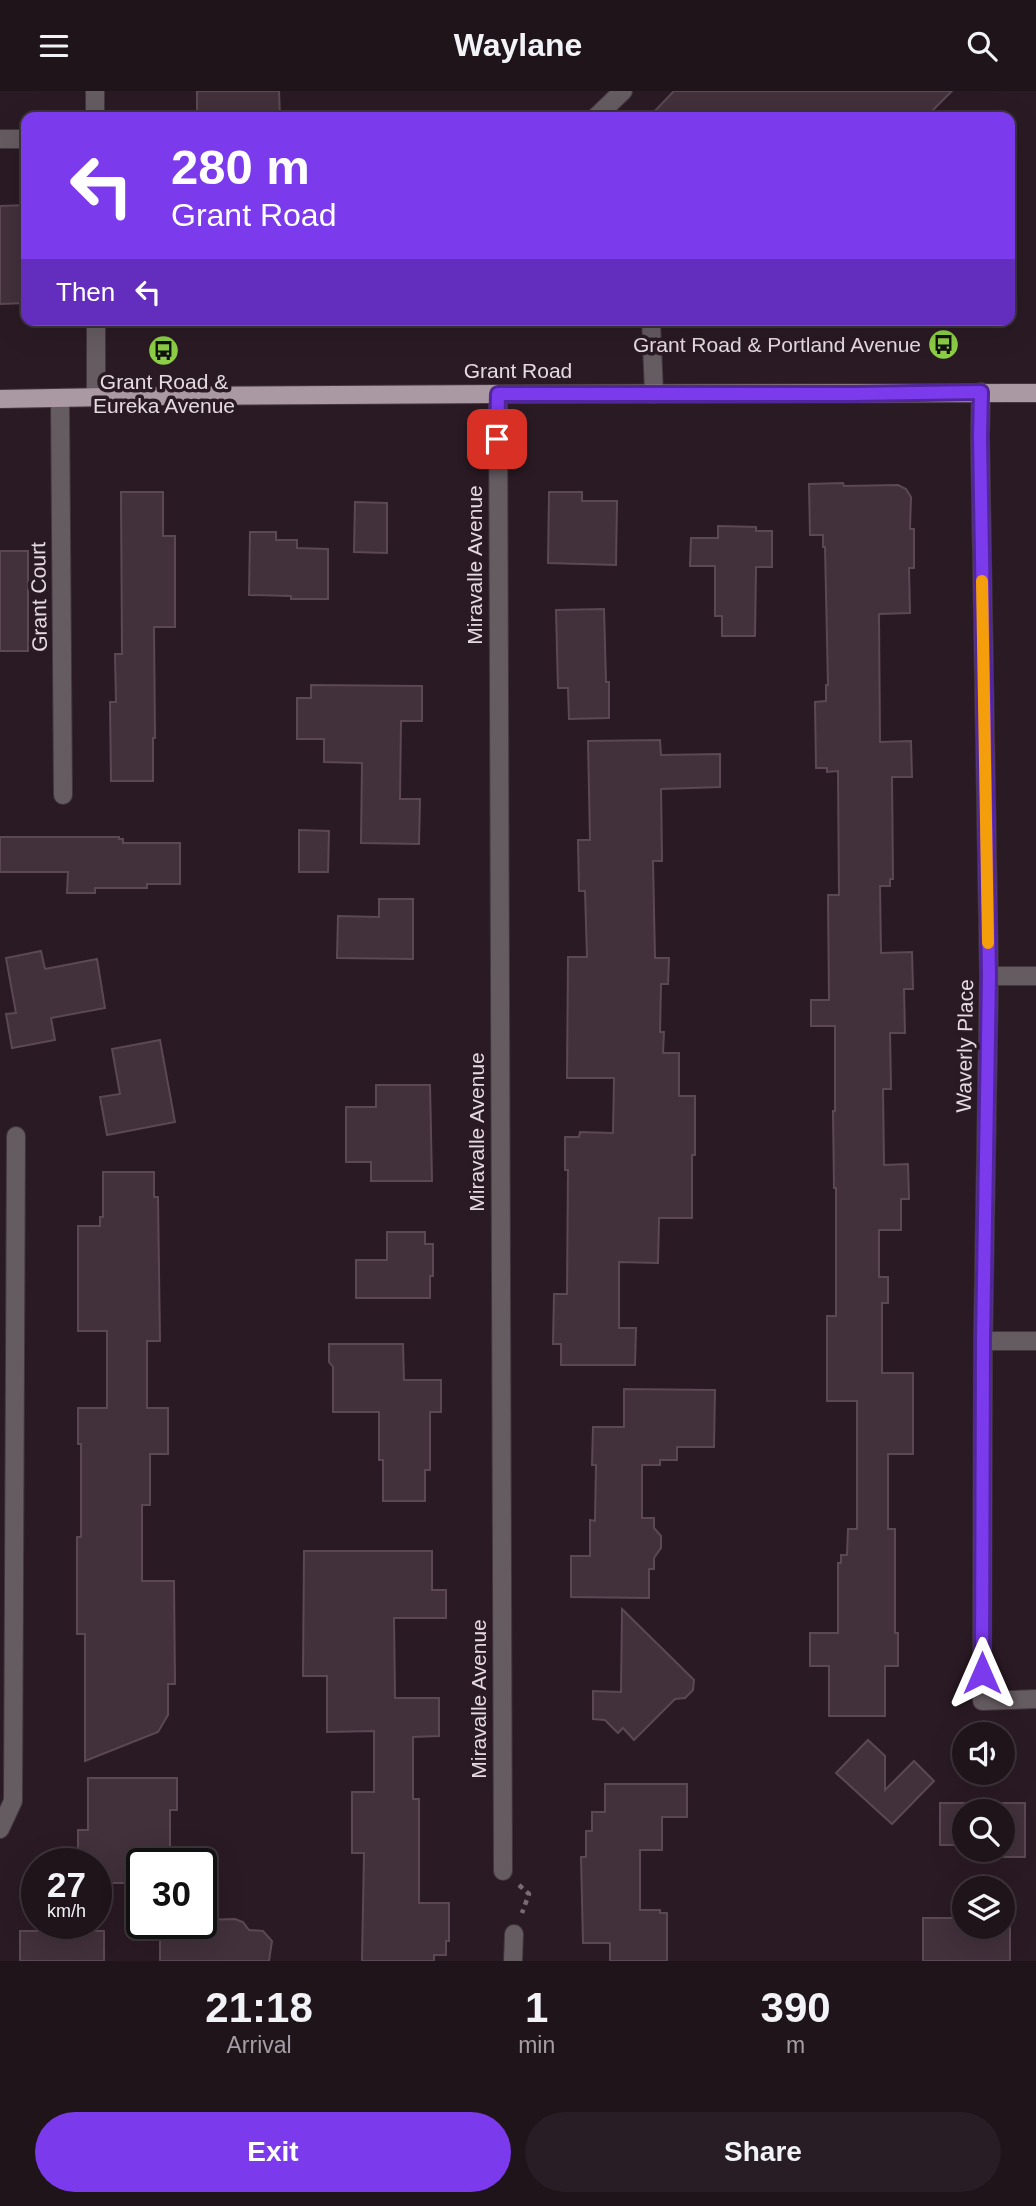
<!DOCTYPE html>
<style>
:root{--surface:#20141b;--page:#281d24;--text:#f1f3f6;--muted:#a29ea3;--line:#3d333a;--accent:#7c3aed}
body{margin:0;font-family:Helvetica,sans-serif;background:var(--page);color:var(--text);height:100vh;display:flex;flex-direction:column;font-size:26px;white-space:nowrap}
*{box-sizing:border-box;margin:0}
p{font-size:23px;color:var(--muted)}
.icon{flex:none;width:38px;height:38px;fill:none;stroke:currentColor;stroke-width:2;stroke-linecap:round;stroke-linejoin:round}
.map{position:relative;height:1870px;overflow:hidden}
.details{display:flex;flex-direction:column;background:var(--surface);flex:1}
.details>*{flex:none}
.banner{position:absolute;left:21px;top:21px;width:994px;height:214px;border-radius:14px;box-shadow:0 7px 28px #0002,0 0 0 2px var(--line);background:#7c3aed;color:#fff;overflow:hidden}
.tools{position:absolute;left:952px;top:1631px;display:grid;gap:14px}
.tools a{display:grid;place-items:center;width:63px;height:63px;border-radius:50%;background:var(--surface);box-shadow:0 7px 28px #0002,0 0 0 2px var(--line);font-size:35px}
.speed{position:absolute;left:21px;top:1757px;display:flex;gap:14px;font-size:35px;font-weight:700;text-align:center}
.speed>*{display:grid;place-content:center;width:91px;height:91px;border-radius:50%;background:var(--surface);box-shadow:0 7px 28px #0002,0 0 0 2px var(--line);line-height:1}
.speed small{font-size:18px;font-weight:400}
.speed .limit{border:4px solid #111;border-radius:10px;background:#fff;color:#111}
.pin{position:absolute;display:grid;place-items:center;width:60px;height:60px;color:#fff;margin:-30px;border-radius:14px;box-shadow:0 4px 10px #0006}
.me{position:absolute;width:77px;margin:-38px;rotate:0deg;stroke-linejoin:round;filter:drop-shadow(0 0 5px #0008)}
.turn{display:flex;align-items:center;gap:24px;height:147px;padding:0 35px;font-size:32px}
.turn .icon{width:91px;height:91px;stroke-width:2.5}
.turn b{display:block;font-size:49px;line-height:60px}
.then{display:flex;align-items:center;height:66px;padding:0 35px;background:#0003;gap:14px;font-size:26px}
.eta{display:flex;justify-content:space-evenly;align-items:center;height:119px;text-align:center}
.eta b{font-size:42px;font-weight:800;line-height:49px}
.button{display:flex;gap:14px;margin-top:auto;padding:14px 35px}
.button a{flex:1;height:80px;border-radius:42px;background:var(--accent);color:#fff;font-size:28px;font-weight:800;line-height:80px;text-align:center}
.button a+a{background:var(--page);color:var(--text)}
header{display:flex;justify-content:space-between;align-items:center;height:91px;padding:0 35px;background:var(--surface);font-size:32px;font-weight:800}
.map>svg:first-child{display:block}
</style>
<header><svg class="icon" aria-label="menu" viewBox="0 0 24 24"><path d="M4 6h16M4 12h16M4 18h16"/></svg>Waylane<svg class="icon" aria-label="search" viewBox="0 0 24 24"><circle cx="10" cy="10" r="6"/><path d="M15 15l6 6"/></svg></header>
<div class="map">
<svg width="1036" height="1870" viewBox="0 0 1036 1870">
<rect width="100%" height="100%" fill="#2a1a24"/>
<g fill="#42303b" stroke="#5b4854" stroke-width="2">
<polygon points="197,0 279,0 280,26 197,26"/>
<polygon points="674,0 952,0 926,26 649,26"/>
<polygon points="26,114 26,212 0,213 0,115"/>
<polygon points="843,392 844,395 898,394 906,398 911,406 910,438 914,438 914,477 909,477 910,522 879,523 880,651 911,650 912,686 892,686 893,788 890,788 890,795 880,795 881,862 912,861 913,898 904,898 905,942 890,942 891,998 883,998 884,1074 908,1073 909,1108 901,1108 901,1139 879,1139 879,1186 888,1186 888,1212 882,1212 882,1282 913,1282 913,1363 888,1363 888,1438 895,1438 895,1542 898,1542 898,1575 885,1575 885,1625 829,1625 829,1575 810,1575 810,1542 838,1542 838,1472 841,1472 841,1464 847,1464 848,1438 857,1438 857,1310 827,1310 827,1225 836,1225 836,1097 834,1097 833,1020 835,1020 835,935 811,935 811,909 829,909 828,804 839,804 838,680 827,681 827,677 816,677 815,611 826,610 826,594 828,594 825,456 823,456 823,444 810,444 809,393"/>
<polygon points="121,401 163,401 163,445 175,445 175,536 154,536 155,647 153,647 153,690 111,690 110,611 116,611 115,563 122,563"/>
<polygon points="549,401 582,401 582,410 617,410 616,474 548,472"/>
<polygon points="355,411 387,412 387,462 354,461"/>
<polygon points="718,435 756,436 756,440 772,440 772,476 756,476 755,545 722,545 722,525 715,525 715,475 690,475 691,447 718,447"/>
<polygon points="250,441 276,441 276,449 297,449 297,457 328,458 328,508 291,508 291,505 249,504"/>
<rect x="0" y="460" width="28" height="100"/>
<polygon points="604,518 606,591 609,591 609,627 569,628 568,597 558,597 556,519"/>
<polygon points="311,594 422,595 422,630 401,630 400,708 420,708 419,753 361,752 362,672 324,671 324,648 297,648 297,607 311,607"/>
<polygon points="660,649 661,664 720,663 720,696 661,698 662,770 653,770 655,867 669,867 668,893 661,893 660,941 664,941 663,962 679,962 679,1005 695,1005 695,1064 692,1064 692,1127 659,1127 658,1172 619,1171 619,1237 636,1237 635,1274 561,1274 561,1253 553,1253 554,1203 567,1203 568,1079 565,1079 565,1046 579,1046 580,1041 613,1042 614,987 567,987 568,866 587,866 585,800 579,800 578,749 590,749 588,650"/>
<polygon points="299,739 329,740 328,781 299,781"/>
<polygon points="0,746 119,746 119,748 123,748 123,752 180,752 180,793 147,793 147,797 95,797 95,802 67,802 68,781 0,781"/>
<polygon points="379,808 413,808 413,868 337,867 338,825 379,826"/>
<polygon points="41,860 45,878 97,868 105,917 51,927 55,949 12,957 6,923 16,922 6,867"/>
<polygon points="160,949 175,1031 107,1044 100,1006 120,1003 112,958"/>
<polygon points="376,994 430,994 432,1090 371,1090 371,1071 346,1071 346,1016 376,1016"/>
<polygon points="103,1081 154,1081 154,1106 158,1106 160,1250 147,1250 147,1317 168,1317 168,1363 150,1363 150,1414 142,1414 142,1490 174,1490 175,1593 168,1593 168,1624 158,1641 85,1670 85,1543 77,1543 77,1446 81,1446 81,1353 78,1353 78,1317 107,1317 107,1240 78,1240 78,1135 100,1135 100,1126 103,1126"/>
<polygon points="387,1141 425,1141 425,1153 433,1153 433,1185 430,1185 430,1207 356,1207 356,1169 387,1169"/>
<polygon points="329,1253 403,1253 404,1289 441,1289 441,1321 430,1321 430,1379 425,1379 425,1410 383,1410 383,1369 379,1369 379,1321 333,1321 333,1276 329,1271"/>
<polygon points="624,1298 715,1299 714,1356 677,1356 677,1369 660,1369 660,1374 642,1374 642,1427 654,1427 654,1437 661,1445 661,1457 654,1467 654,1478 649,1478 649,1507 571,1506 571,1465 590,1465 590,1429 595,1430 596,1374 592,1374 593,1336 624,1336"/>
<polygon points="304,1460 432,1460 432,1499 446,1499 446,1527 394,1527 395,1607 439,1607 439,1645 413,1646 413,1708 419,1708 419,1812 449,1812 449,1850 446,1850 446,1864 434,1864 434,1870 362,1870 364,1762 352,1762 352,1701 374,1701 374,1640 327,1641 327,1585 303,1585"/>
<polygon points="622,1518 694,1589 693,1599 685,1607 675,1608 634,1649 623,1637 618,1642 605,1629 593,1628 593,1600 621,1601"/>
<polygon points="868,1649 885,1665 885,1699 914,1670 934,1690 892,1733 836,1682"/>
<polygon points="88,1687 177,1687 177,1719 170,1719 170,1773 142,1773 142,1792 96,1792 96,1773 78,1773 78,1739 88,1739"/>
<polygon points="605,1693 687,1693 687,1726 662,1726 662,1759 640,1759 640,1819 660,1819 660,1822 667,1822 667,1870 610,1870 610,1852 583,1852 581,1766 586,1766 586,1740 592,1740 592,1721 605,1721"/>
<polygon points="940,1712 1025,1712 1025,1766 998,1766 998,1759 1003,1759 1003,1720 964,1720 964,1754 940,1754"/>
<polygon points="923,1827 964,1827 964,1836 1003,1836 1003,1827 1010,1827 1010,1870 923,1870"/>
<polygon points="235,1828 243,1831 249,1839 263,1840 272,1850 269,1870 160,1870 160,1843 185,1832 201,1832 201,1829"/>
<rect x="20" y="1840" width="84" height="30"/>
</g>
<g fill="none" stroke-linecap="round" stroke-linejoin="round">
<defs>
<g id="minor">
<polyline points="95,0 95,26"/>
<polyline points="596,26 623,0"/>
<polyline points="0,48 26,48"/>
<polyline points="96,229 96,306"/>
<polyline points="651,229 654,303"/>
<polyline points="981,301 980,345 989,885 983,1250 982,1610 1036,1608"/>
<polyline points="498,303 503,1780"/>
<polyline points="60,307 63,704"/>
<polyline points="989,885 1036,885"/>
<polyline points="983,1250 1036,1250"/>
<polyline points="0,1738 13,1710 16,1045"/>
<polyline points="513,1870 514,1843"/>
</g>
<polyline id="major" points="0,308 163,305 498,303 1036,302"/>
</defs>
<use href="#minor" stroke="#44353e" stroke-width="20"/>
<use href="#major" stroke="#44353e" stroke-width="20"/>
<polyline stroke="#796b74" stroke-width="4.5" stroke-dasharray="5 5" stroke-linecap="butt" points="519,1794 529,1803 522,1822"/>
<use href="#minor" stroke="#655c61" stroke-width="18"/>
<use href="#major" stroke="#aa98a3" stroke-width="18"/>
</g>
<g fill="none" stroke-linecap="round" stroke-linejoin="round">
<defs>
<polyline id="route" points="497,348 498,303 854,303 981,301 980,345 989,885 983,1250 982,1582"/>
</defs>
<use href="#route" stroke="#51269a" stroke-width="18"/>
<use href="#route" stroke="#7c3aed" stroke-width="12"/>
<polyline stroke="#f59e0b" stroke-width="12" points="982,490 988,852"/>
</g>
<defs>
<symbol id="bus-disc" viewBox="-11 -11 22 22"><circle r="9.5" fill="#8cce45" stroke="#2a1a24"/><path d="M-5-6H5V4H4V6H2V4H-2V6H-4V4H-5ZM-3.5-4V0h7V-4ZM-3.5 1.2v1.5H-2V1.2ZM2 1.2v1.5H3.5V1.2Z" fill="#111"/></symbol>
</defs>
<g fill-rule="evenodd">
<use href="#bus-disc" x="926" y="236" width="35" height="35"/>
<use href="#bus-disc" x="146" y="242" width="35" height="35"/>
</g>
<g text-anchor="middle" stroke-width="7" stroke-linejoin="round" paint-order="stroke">
<g font-size="21" fill="#e6dae1" stroke="#2a1a24" text-anchor="end">
<text x="921" y="261">Grant Road &amp; Portland Avenue</text>
<text x="164" y="298" text-anchor="middle">Grant Road &amp;<tspan x="164" dy="24">Eureka Avenue</tspan></text>
</g>
<g font-size="21" fill="#e6dae1" stroke="#2a1a24">
<text x="518" y="287">Grant Road</text>
<text transform="translate(475 474) rotate(-90)" y="7">Miravalle Avenue</text>
<text transform="translate(39 506) rotate(-91)" y="7">Grant Court</text>
<text transform="translate(965 955) rotate(-89)" y="7">Waverly Place</text>
<text transform="translate(477 1041) rotate(-90)" y="7">Miravalle Avenue</text>
<text transform="translate(479 1608) rotate(-90)" y="7">Miravalle Avenue</text>
</g>
</g>
</svg>
<div class="tools">
<a><svg class="icon" aria-label="sound" viewBox="0 0 24 24"><path d="M4 9h4l5-4v14l-5-4H4zM17 9q2 3 0 6"/></svg></a>
<a><svg class="icon" aria-label="search" viewBox="0 0 24 24"><circle cx="10" cy="10" r="6"/><path d="M15 15l6 6"/></svg></a>
<a><svg class="icon" aria-label="layers" viewBox="0 0 24 24"><path d="M12 4l9 5-9 5-9-5zM3 14l9 5 9-5"/></svg></a>
</div>
<div class="speed"><div>27<small>km/h</small></div><div class="limit">30</div></div>
<div class="pin" style="left:497px;top:348px;background:#d93025"><svg class="icon" aria-label="arrive" viewBox="0 0 24 24"><path d="M6 21V4h12l-3 4 3 4H6"/></svg></div>
<svg class="me" style="left:982px;top:1582px" viewBox="-20 -20 40 40"><path d="M0-17L14 15 0 8-14 15z" fill="#7c3aed" stroke="#fff" stroke-width="4"/></svg>
<div class="banner">
<div class="turn"><svg class="icon" aria-label="left" viewBox="0 0 24 24"><path d="M17 20v-9H6M10 6l-5 5 5 5"/></svg><div><b>280 m</b>Grant Road</div></div>
<div class="then">Then<svg class="icon" aria-label="left" viewBox="0 0 24 24"><path d="M17 20v-9H6M10 6l-5 5 5 5"/></svg></div>
</div>
</div>
<section class="details">
<div class="eta">
<div><b>21:18</b><p>Arrival</p></div>
<div><b>1</b><p>min</p></div>
<div><b>390</b><p>m</p></div>
</div>
<div class="button"><a>Exit</a><a>Share</a></div>
</section>
